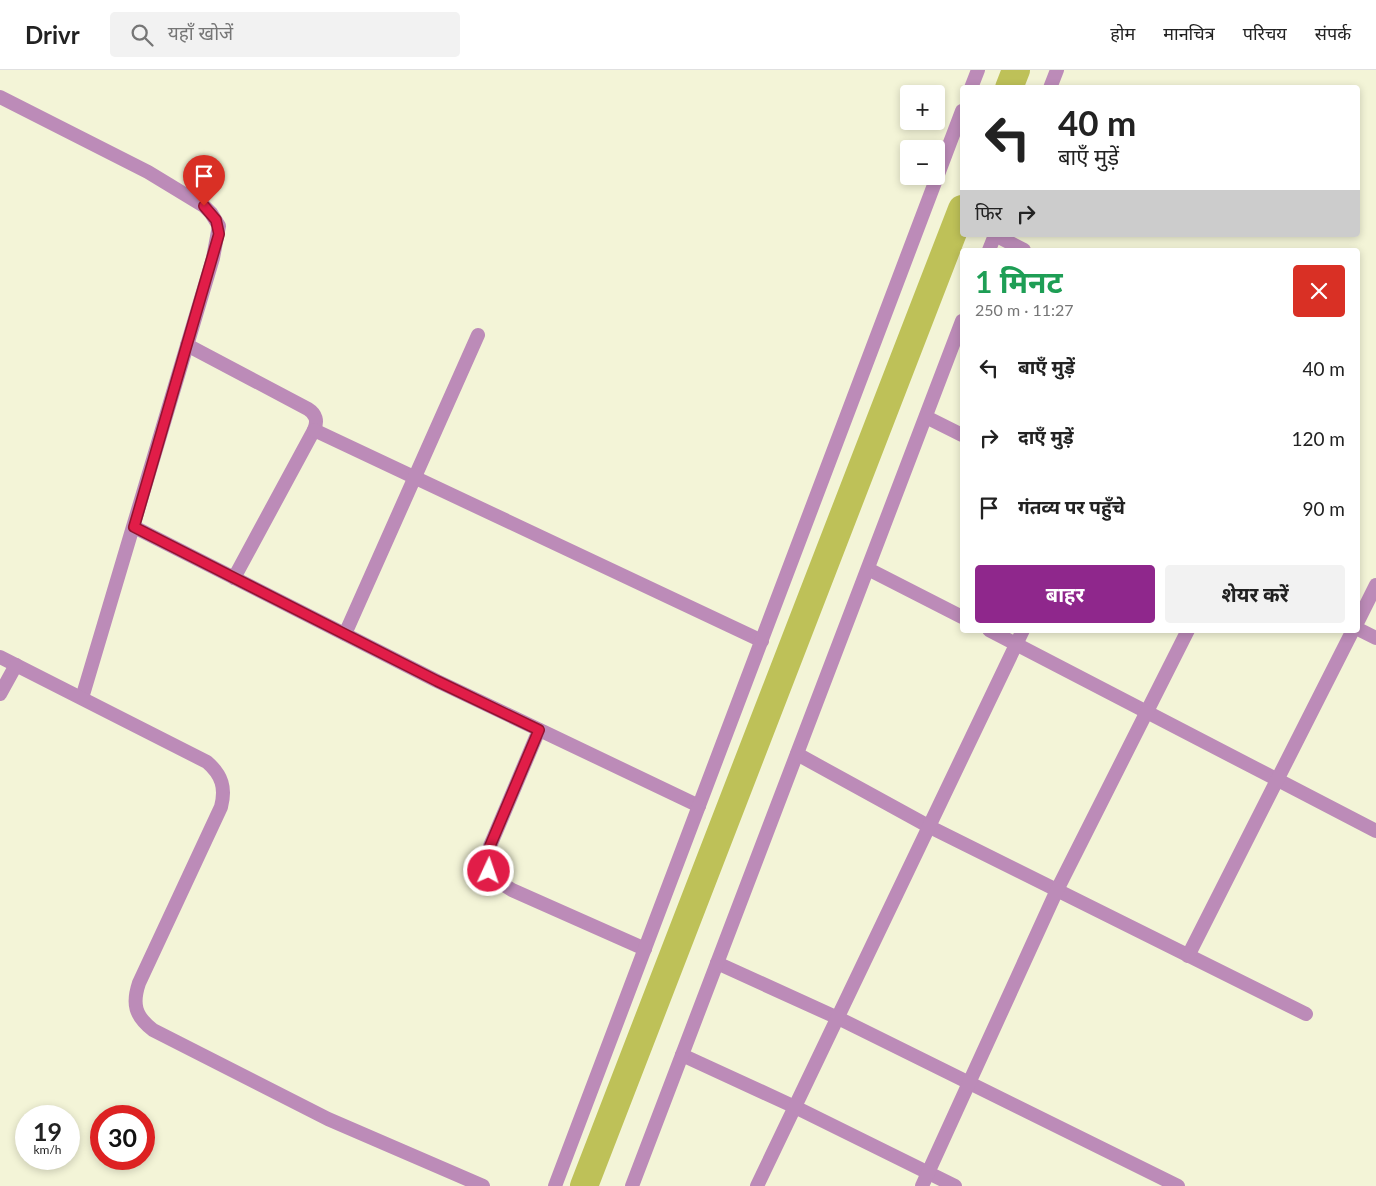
<!DOCTYPE html>
<html lang="hi">
<meta charset="utf-8">
<style>
:root{--surface:#fff;--page:#f2f2f2;--text:#222;--muted:#767676;--line:#e0e0e0;--accent:#8f278c}
body{margin:0;font-family:Lato,"Noto Sans Devanagari",sans-serif;background:var(--page);color:var(--text);height:100vh;display:flex;flex-direction:column;font-size:19px;white-space:nowrap}
*{box-sizing:border-box;margin:0}
p{font-size:16px;color:var(--muted)}
.icon{flex:none;width:28px;height:28px;fill:none;stroke:currentColor;stroke-width:2;stroke-linecap:round;stroke-linejoin:round}
.map{position:relative;flex:1;overflow:hidden}
.details{position:absolute;left:960px;top:178px;width:400px;height:385px;display:flex;flex-direction:column;background:var(--surface);border-radius:5px;box-shadow:0 2px 8px #0003}
.details>*{flex:none}
.guide{position:absolute;left:960px;top:15px;width:400px;height:152px;border-radius:5px;box-shadow:0 2px 8px #0003;background:#fff;color:var(--text);overflow:hidden}
.tools{position:absolute;left:900px;top:15px;display:grid;gap:10px}
.tools a{display:grid;place-items:center;width:45px;height:45px;border-radius:5px;background:var(--surface);box-shadow:0 2px 8px #0003;font-size:25px}
.speed{position:absolute;left:15px;top:1035px;display:flex;gap:10px;font-size:25px;font-weight:700;text-align:center}
.speed>*{display:grid;place-content:center;width:65px;height:65px;border-radius:50%;background:var(--surface);box-shadow:0 2px 8px #0003;line-height:1}
.speed small{font-size:12px;font-weight:400}
.speed .limit{border:8px solid #d22;background:#fff;color:#111}
.pin{position:absolute;display:grid;place-items:center;width:42px;height:42px;color:#fff;margin:-51px -21px;border-radius:50% 50% 50% 0;rotate:-45deg;box-shadow:0 0 5px #0007}
.pin .icon{rotate:45deg}
.me{position:absolute;width:55px;margin:-28px;rotate:3deg;stroke-linejoin:round;filter:drop-shadow(0 0 4px #0008)}
.turn{display:flex;align-items:center;gap:18px;height:105px;padding:0 15px;font-size:22px}
.turn .icon{width:65px;height:65px;stroke-width:2.5}
.turn b{display:block;font-size:35px;line-height:42px}
.then{display:flex;align-items:center;height:48px;padding:0 15px;background:#0003;gap:10px;font-size:19px}
.round{display:grid;place-items:center;flex:none;width:52px;height:52px;border-radius:5px;background:var(--page)}
.headline{display:flex;align-items:center;justify-content:space-between;height:85px;padding:0 15px}
h1{font-size:30px;font-weight:700;line-height:38px;color:#1e9e55}
.action{display:flex;gap:10px;margin-top:auto;padding:10px 15px}
.action a{flex:1;height:58px;border-radius:5px;background:var(--accent);color:#fff;font-size:20px;font-weight:700;line-height:58px;text-align:center}
.action a+a{background:var(--page);color:var(--text)}
ul{padding:0;list-style:none}
li{display:flex;align-items:center;gap:15px;height:70px;padding:0 15px}
li div{flex:1}
li b{display:block;font-size:19px}
li em{font-style:normal}
header{display:flex;align-items:center;gap:30px;box-sizing:border-box;height:70px;padding:0 25px;background:var(--surface);border-bottom:1px solid var(--line)}
header strong{font-size:24px}
nav{display:flex;gap:28px;margin-inline-start:auto;font-size:18px}
.search{width:350px;height:45px;background:var(--page);display:flex;align-items:center;gap:12px;box-sizing:border-box;padding:0 18px;border-radius:5px;color:var(--muted);font-size:19px}
.map>svg:first-child{display:block}
</style>
<header>
<strong>Drivr</strong>
<div class="search"><svg class="icon" aria-label="search" viewBox="0 0 24 24"><circle cx="10" cy="10" r="6"/><path d="M15 15l6 6"/></svg>यहाँ खोजें</div>
<nav><a>होम</a><a>मानचित्र</a><a>परिचय</a><a>संपर्क</a></nav>
</header>
<div class="map">
<svg width="1376" height="1116" viewBox="0 0 1376 1116">
<rect width="100%" height="100%" fill="#f3f4d7"/>
<g fill="none" stroke-linecap="round" stroke-linejoin="round">
<g stroke="#bec158" stroke-width="28">
<polyline points="1009,18 1016,0"/>
<polyline points="584,1116 962,139"/>
</g>
<g stroke="#bc8bb8" stroke-width="14">
<polyline points="971,18 978,0"/>
<polyline points="1050,18 1057,0"/>
<polyline points="0,27 148,102 204,136 211,143 219,156 213,188 82,628"/>
<polyline points="995,165 1024,180"/>
<polyline points="989,180 995,165"/>
<path d="M 187,275 L 308,339 C 316,344 318,351 314,360 L 234,508"/>
<polyline points="926,347 962,365"/>
<polyline points="314,360 762,571"/>
<polyline points="134,457 437,611 699,736"/>
<polyline points="868,499 962,547"/>
<polyline points="1358,551 1376,515"/>
<polyline points="1358,559 1376,568"/>
<polyline points="989,560 1376,761"/>
<polyline points="345,564 478,265"/>
<path d="M 0,587 L 207,692 C 222,705 226,718 221,737 L 139,913 C 132,934 135,946 153,960 L 328,1049 L 483,1116"/>
<polyline points="0,624 16,595"/>
<path d="M 539,660 L 490,776 C 483,801 491,807 512,820 L 645,879"/>
<polyline points="797,684 930,757 1306,944"/>
<polyline points="1188,886 1353,560"/>
<polyline points="717,893 838,948 1178,1116"/>
<polyline points="682,985 795,1037 955,1116"/>
<polyline points="555,1116 962,41"/>
<polyline points="632,1116 962,251"/>
<polyline points="757,1116 1023,560"/>
<polyline points="922,1116 1057,820 1188,560"/>
</g>
</g>
<g fill="none" stroke-linecap="round" stroke-linejoin="round">
<defs>
<polyline id="route" points="204,136 216,150 219,164 134,457 437,611 539,660 490,776 487,788 489,801"/>
</defs>
<use href="#route" stroke="#92132f" stroke-width="12"/>
<use href="#route" stroke="#e11d48" stroke-width="9"/>
</g>
</svg>
<div class="tools">
<a>+</a>
<a>−</a>
</div>
<div class="speed"><div>19<small>km/h</small></div><div class="limit">30</div></div>
<div class="pin" style="left:204px;top:136px;background:#d93025"><svg class="icon" aria-label="arrive" viewBox="0 0 24 24"><path d="M6 21V4h12l-3 4 3 4H6"/></svg></div>
<svg class="me" style="left:489px;top:801px" viewBox="-20 -20 40 40"><circle r="17" fill="#e11d48" stroke="#fff" stroke-width="3"/><path d="M0-11L8 9 0 5-8 9z" fill="#fff"/></svg>
<div class="guide">
<div class="turn"><svg class="icon" aria-label="left" viewBox="0 0 24 24"><path d="M17 20v-9H6M10 6l-5 5 5 5"/></svg><div><b>40 m</b>बाएँ मुड़ें</div></div>
<div class="then">फिर<svg class="icon" aria-label="right" viewBox="0 0 24 24"><path d="M7 20v-9h11M14 6l5 5-5 5"/></svg></div>
</div>
<section class="details">
<div class="headline"><div><h1>1 मिनट</h1><p>250 m · 11:27</p></div><a class="round" style="background:#d93025;color:#fff"><svg class="icon" aria-label="close" viewBox="0 0 24 24"><path d="M6 6l12 12M18 6L6 18"/></svg></a></div>
<ul>
<li><svg class="icon" aria-label="left" viewBox="0 0 24 24"><path d="M17 20v-9H6M10 6l-5 5 5 5"/></svg><div><b>बाएँ मुड़ें</b></div><em>40 m</em></li>
<li><svg class="icon" aria-label="right" viewBox="0 0 24 24"><path d="M7 20v-9h11M14 6l5 5-5 5"/></svg><div><b>दाएँ मुड़ें</b></div><em>120 m</em></li>
<li><svg class="icon" aria-label="arrive" viewBox="0 0 24 24"><path d="M6 21V4h12l-3 4 3 4H6"/></svg><div><b>गंतव्य पर पहुँचे</b></div><em>90 m</em></li>
</ul>
<div class="action"><a>बाहर</a><a>शेयर करें</a></div>
</section>
</div>
